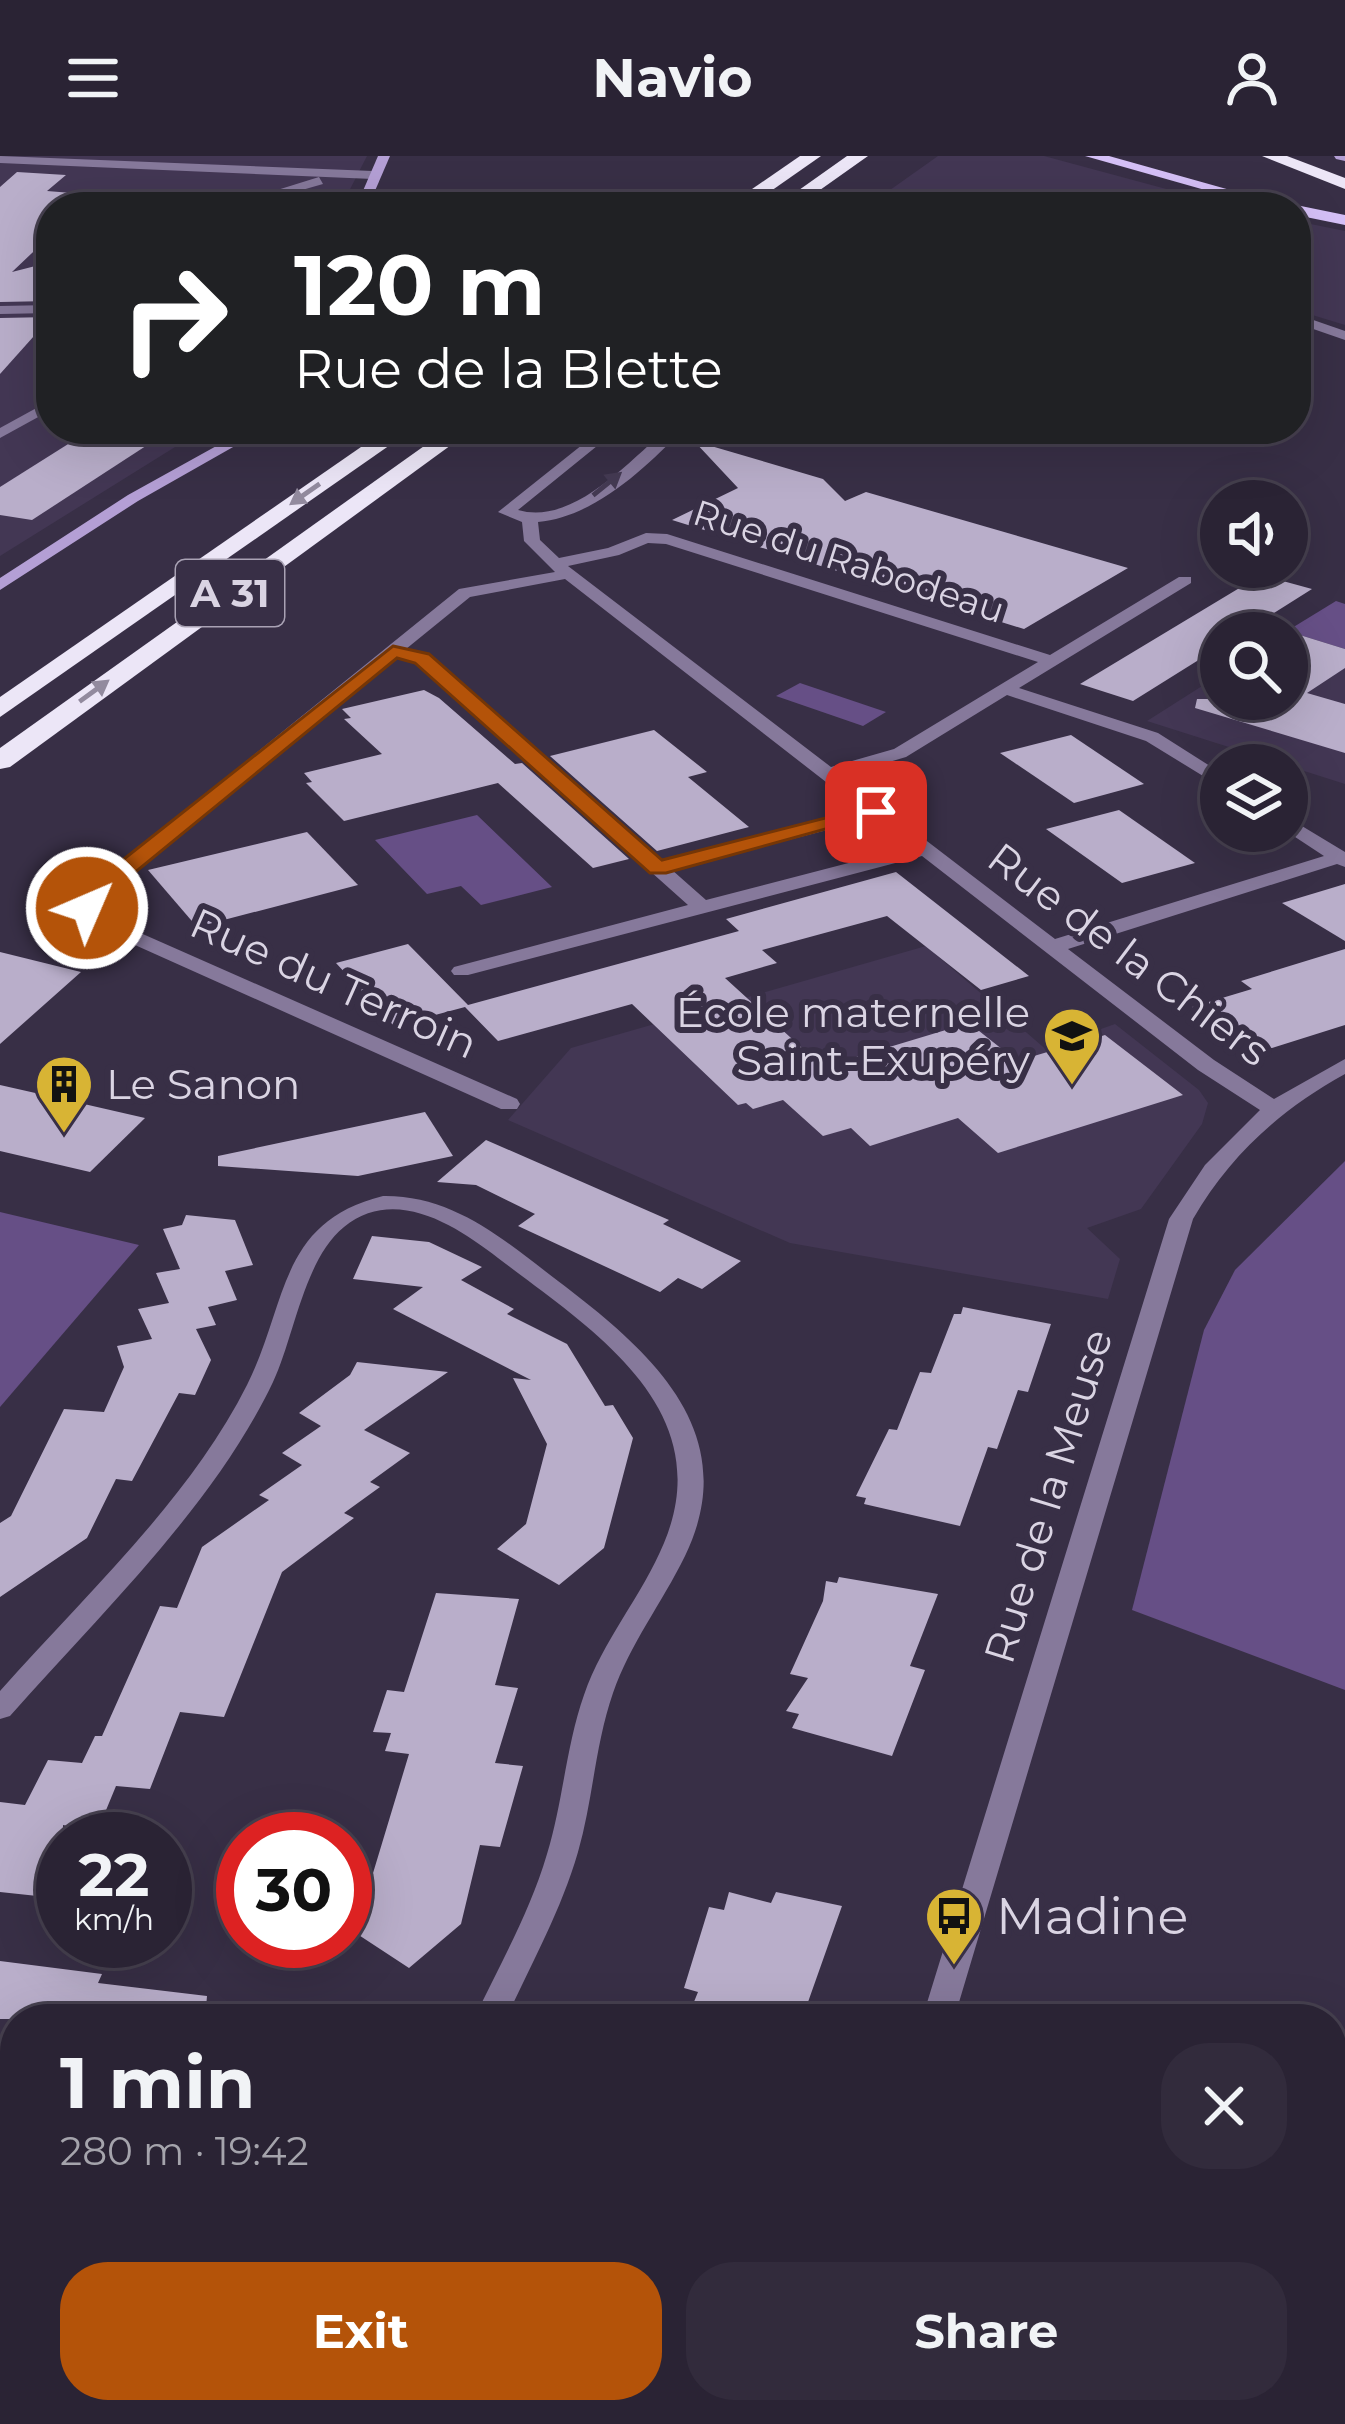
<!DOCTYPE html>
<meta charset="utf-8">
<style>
:root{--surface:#2a2334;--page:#322b3c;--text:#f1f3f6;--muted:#a5a4ac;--line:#46404f;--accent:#b45309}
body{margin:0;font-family:Montserrat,sans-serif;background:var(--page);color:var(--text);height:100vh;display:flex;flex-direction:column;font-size:45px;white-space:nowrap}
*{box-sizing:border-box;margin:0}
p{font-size:39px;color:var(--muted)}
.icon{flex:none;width:66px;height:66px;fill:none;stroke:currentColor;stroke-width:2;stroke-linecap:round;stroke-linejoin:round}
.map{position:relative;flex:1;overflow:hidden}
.sheet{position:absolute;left:0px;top:1848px;width:1347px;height:420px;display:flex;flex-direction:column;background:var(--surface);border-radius:48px 48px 0 0;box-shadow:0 12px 48px #0002,0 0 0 3px var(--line)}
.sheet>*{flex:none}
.banner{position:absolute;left:36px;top:36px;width:1275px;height:252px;border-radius:48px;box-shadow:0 12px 48px #0002,0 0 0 3px var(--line);background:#202124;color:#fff;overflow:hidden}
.tools{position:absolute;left:1200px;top:324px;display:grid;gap:24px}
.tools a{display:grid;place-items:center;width:108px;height:108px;border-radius:50%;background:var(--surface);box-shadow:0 12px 48px #0002,0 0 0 3px var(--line);font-size:60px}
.speed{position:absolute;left:36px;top:1656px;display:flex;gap:24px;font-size:60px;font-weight:700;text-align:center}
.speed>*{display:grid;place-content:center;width:156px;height:156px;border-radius:50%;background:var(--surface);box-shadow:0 12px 48px #0002,0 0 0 3px var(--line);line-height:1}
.speed small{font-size:30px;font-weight:400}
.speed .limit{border:18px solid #d22;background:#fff;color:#111}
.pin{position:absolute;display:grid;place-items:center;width:102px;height:102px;color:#fff;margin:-51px;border-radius:24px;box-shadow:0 6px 18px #0006}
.me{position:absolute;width:132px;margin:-66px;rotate:45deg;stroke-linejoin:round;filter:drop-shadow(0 0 9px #0008)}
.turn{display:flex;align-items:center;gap:42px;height:252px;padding:0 60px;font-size:54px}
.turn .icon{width:156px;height:156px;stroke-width:2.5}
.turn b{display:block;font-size:84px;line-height:102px}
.round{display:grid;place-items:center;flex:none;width:126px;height:126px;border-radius:48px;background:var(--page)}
.head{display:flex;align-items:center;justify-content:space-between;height:204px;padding:0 60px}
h1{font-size:72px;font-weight:700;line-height:90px}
.action{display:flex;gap:24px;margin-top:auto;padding:24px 60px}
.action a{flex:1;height:138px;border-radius:48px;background:var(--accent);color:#fff;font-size:48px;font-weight:700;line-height:138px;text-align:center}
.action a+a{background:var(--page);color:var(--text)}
header{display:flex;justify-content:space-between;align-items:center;height:156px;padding:0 60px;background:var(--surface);font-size:54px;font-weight:700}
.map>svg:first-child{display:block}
</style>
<header><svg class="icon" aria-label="menu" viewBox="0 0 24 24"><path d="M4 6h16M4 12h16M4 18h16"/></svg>Navio<svg class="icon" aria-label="person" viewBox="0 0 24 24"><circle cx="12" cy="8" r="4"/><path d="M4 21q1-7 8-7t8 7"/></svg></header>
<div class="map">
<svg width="1345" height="2268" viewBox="0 0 1345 2268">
<rect width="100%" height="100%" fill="#382f46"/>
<g fill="#433754">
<polygon points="0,0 367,0 341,51 51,51 51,273 204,273 0,400"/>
<polygon points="938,0 1044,0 1233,51 866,51"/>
<polygon points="1296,65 1345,75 1345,169 1296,154"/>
<polygon points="1287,475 1345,493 1345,628 1147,565 1221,518 1221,543 1287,543"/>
<polygon points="926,790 1049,896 1104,880 1098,874 1115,868 1199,934 1208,947 1202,968 1141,1053 1087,1072 1120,1103 1108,1143 790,1087 508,964 571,892"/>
</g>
<g fill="#664f86">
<polygon points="1336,445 1345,448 1345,493 1287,475"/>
<polygon points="800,527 886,556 863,570 776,540"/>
<polygon points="477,659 552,731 481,749 461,730 427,738 375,684"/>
<polygon points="1345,1005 1345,1534 1132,1454 1204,1174 1235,1114"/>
<polygon points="0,1056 139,1089 0,1251"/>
<polygon points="1345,1909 1345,2268 1271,2268 1258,2253 1332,2253 1332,1920"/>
</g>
<g fill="#b9aeca">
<polygon points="17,16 66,19 47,35 72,37 51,51 51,79 12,116 51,106 51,145 0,146 0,31"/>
<polygon points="0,162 51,161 0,218"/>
<polygon points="92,273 172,273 32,364 0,359 0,331"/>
<polygon points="694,285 823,323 845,345 866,336 1128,412 1024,473 672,364 738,332"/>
<polygon points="1261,419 1312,433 1242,477 1221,477 1221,490 1133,545 1080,528"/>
<polygon points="1287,475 1345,493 1345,512 1307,537 1345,548 1345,597 1195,552 1197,543 1287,543"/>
<polygon points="424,534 439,542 515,608 522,607 629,703 593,712 498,627 344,665 306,627 312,626 304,617 382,598 344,563 351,562 342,553"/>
<polygon points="654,574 707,616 688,621 749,671 657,695 550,600"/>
<polygon points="1071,579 1144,628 1074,647 1000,597"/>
<polygon points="1119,654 1195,707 1122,727 1046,673"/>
<polygon points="307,676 358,729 197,771 148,714"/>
<polygon points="896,716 1029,820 981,834 887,760 762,794 777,807 725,822 823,911 969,867 1017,905 1105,879 1183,939 998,997 958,962 870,990 851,972 823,980 783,944 753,953 746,947 738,949 632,848 498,885 465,851 394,870 336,807 408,788 468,849 739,775 726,763"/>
<polygon points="1345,728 1345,785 1282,747"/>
<polygon points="1345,793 1345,869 1272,892 1246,888 1192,851 1252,833 1241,825"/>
<polygon points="0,796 81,816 0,888"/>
<polygon points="0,929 84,948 145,962 90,1016 0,995"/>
<polygon points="425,956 453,1000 358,1020 218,1010 218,1000"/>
<polygon points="486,984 669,1064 663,1068 741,1105 702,1133 678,1122 660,1136 518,1070 535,1058 476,1029 437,1026"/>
<polygon points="186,1059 235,1064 253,1109 225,1115 237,1144 208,1151 216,1169 196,1173 211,1204 195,1239 179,1237 132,1325 116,1323 87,1382 0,1441 0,1367 11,1360 64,1253 104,1256 124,1211 117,1190 152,1183 138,1153 169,1147 156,1117 180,1113 163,1073 182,1069"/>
<polygon points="372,1080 429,1086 482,1111 461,1124 514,1153 507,1158 567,1188 605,1250 613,1249 633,1282 604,1392 559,1429 497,1393 526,1368 547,1288 513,1222 531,1224 393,1153 423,1131 353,1123"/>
<polygon points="963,1151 1051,1168 1028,1236 1018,1234 997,1293 988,1291 960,1370 864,1348 866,1342 856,1340 889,1273 897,1274 920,1216 931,1217 954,1158 961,1158"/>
<polygon points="357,1206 448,1216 364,1274 410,1297 370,1326 380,1331 344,1357 354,1362 282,1416 224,1561 180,1556 150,1633 116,1630 97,1676 63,1669 63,1726 56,1742 0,1736 0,1646 25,1649 48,1604 82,1607 95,1580 102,1580 160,1450 177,1452 202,1391 269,1344 259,1339 302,1309 282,1297 321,1270 299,1257 350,1219"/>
<polygon points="839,1421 938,1438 910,1510 925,1514 892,1600 792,1572 799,1558 786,1555 808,1522 790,1518 823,1445 826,1425 837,1427"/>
<polygon points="436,1437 519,1443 495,1529 518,1532 495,1607 523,1610 500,1691 480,1689 461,1768 409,1812 345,1770 345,1756 367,1737 409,1598 385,1595 391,1577 373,1576 387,1534 404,1536"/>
<polygon points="729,1736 771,1747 776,1736 842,1750 802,1863 687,1863 698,1836 684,1832 709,1751 724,1754"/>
<polygon points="0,1805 102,1818 98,1827 207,1840 205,1863 0,1863"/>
</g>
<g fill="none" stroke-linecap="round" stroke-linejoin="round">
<g fill="#86799b" fill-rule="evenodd">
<polygon points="0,0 373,15 379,19 373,23 0,7"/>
<polygon points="319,21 323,28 243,51 223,51"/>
<polygon points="51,149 51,157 0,158 0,150"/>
<polygon points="1296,158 1345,175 1345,184 1296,167"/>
<polygon points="51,244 51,254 0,282 0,272"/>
<path d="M 602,273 L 618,273 L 518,354 C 573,370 629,305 667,273 L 683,273 C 646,312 594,361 538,366 L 540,384 L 559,402 L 608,392 L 646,377 L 667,378 L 1050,499 L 1179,421 L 1191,421 L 1191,427 L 1019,532 L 1158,577 L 1221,617 L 1221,631 L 1146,585 L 1007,539 L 906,601 L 842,620 L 1055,783 L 1324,700 L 1286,675 L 1287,661 L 1345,696 L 1345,711 L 1337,708 L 1068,793 L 1214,904 L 1274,943 L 1345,903 L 1345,918 C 1280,954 1230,999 1193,1063 L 954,1863 L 922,1863 L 1169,1063 L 1205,1009 L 1260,954 L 1198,914 L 922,700 L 468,819 L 454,819 L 451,815 L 454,811 L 688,749 L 416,506 L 396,502 L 98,744 L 97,751 L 111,764 L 517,943 L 520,948 L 517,953 L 501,953 L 97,772 L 77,752 L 82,738 L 459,433 L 555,416 L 524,385 L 522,366 L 498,356 ZM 648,387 L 666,388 L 1038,506 L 894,593 L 831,611 L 568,410 L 619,399 ZM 565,423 L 862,654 L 662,705 L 428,498 L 406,493 L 470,441 ZM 874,662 L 910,691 L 706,744 L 672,714 Z"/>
<path d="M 383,1040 C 454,1039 504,1084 558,1125 C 649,1194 745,1276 685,1400 C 662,1447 630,1488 613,1537 C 595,1589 593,1644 578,1696 C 561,1755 531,1808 506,1863 L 474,1863 C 500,1808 530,1756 547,1698 C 563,1646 566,1590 584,1539 C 603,1484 642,1440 664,1387 C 720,1252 591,1173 498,1102 C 455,1069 395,1030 344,1071 C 304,1103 294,1182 273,1226 C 214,1350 100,1458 10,1560 L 0,1563 L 0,1535 C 85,1439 189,1344 247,1229 C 288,1147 278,1066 383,1040 Z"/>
<polygon points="0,1957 15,1959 15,1985 0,1983"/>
<polygon points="15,2087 15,2197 12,2202 0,2206 0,2097 3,2091"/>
<polygon points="801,2253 837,2253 832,2268 796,2268"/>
</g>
<g fill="#b49fd5" fill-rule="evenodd">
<polygon points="378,0 390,0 368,51 356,51"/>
<polygon points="1334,0 1345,0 1345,5 1336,3"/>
<polygon points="247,273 265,273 138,345 0,434 0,422 128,339"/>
</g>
<polygon fill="#d5c0f7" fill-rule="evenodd" points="1085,0 1109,0 1291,51 1296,49 1345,59 1345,69 1296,59 1296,51 1265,51"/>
<g fill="#ece6f7" fill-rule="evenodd">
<polygon points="800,0 821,0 748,51 726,51"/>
<polygon points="847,0 868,0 796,51 775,51"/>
<polygon points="1262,0 1287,0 1345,22 1345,33"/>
<polygon points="387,273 413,273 0,561 0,541"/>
<polygon points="448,273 473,273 10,611 0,613 0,592"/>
</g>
</g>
<defs><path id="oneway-solid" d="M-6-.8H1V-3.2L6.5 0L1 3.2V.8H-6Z" transform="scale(3)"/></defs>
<use fill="#443a53" href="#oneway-solid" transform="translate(607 328) rotate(-39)"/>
<g fill="#928a9e">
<use href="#oneway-solid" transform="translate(305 338) rotate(145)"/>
<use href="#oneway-solid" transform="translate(94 535) rotate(-36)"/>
</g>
<polygon fill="#b45309" stroke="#753606" stroke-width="3" points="393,490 429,498 662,704 876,649 887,656 666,717 650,717 415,507 397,502 100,745 95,757 79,757 76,752 81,737"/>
<defs>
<symbol id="school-pin" viewBox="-11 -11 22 30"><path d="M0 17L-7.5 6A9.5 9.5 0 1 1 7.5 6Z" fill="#d8b434" stroke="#382f46"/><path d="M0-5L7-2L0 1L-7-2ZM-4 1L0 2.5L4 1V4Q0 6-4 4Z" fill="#111"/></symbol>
<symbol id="building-pin" viewBox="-11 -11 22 30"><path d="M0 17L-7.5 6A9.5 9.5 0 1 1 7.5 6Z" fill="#d8b434" stroke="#382f46"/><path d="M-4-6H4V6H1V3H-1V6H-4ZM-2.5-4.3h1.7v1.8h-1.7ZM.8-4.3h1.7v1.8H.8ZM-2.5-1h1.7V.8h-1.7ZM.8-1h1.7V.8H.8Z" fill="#111"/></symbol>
<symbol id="bus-pin" viewBox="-11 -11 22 30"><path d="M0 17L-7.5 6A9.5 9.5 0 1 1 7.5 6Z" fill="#d8b434" stroke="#382f46"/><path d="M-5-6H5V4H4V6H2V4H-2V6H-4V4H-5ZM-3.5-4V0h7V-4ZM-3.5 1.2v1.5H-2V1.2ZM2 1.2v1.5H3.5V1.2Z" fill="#111"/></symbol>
</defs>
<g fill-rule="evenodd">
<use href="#school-pin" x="1039" y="847" width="66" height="90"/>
<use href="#building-pin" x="31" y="895" width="66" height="90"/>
<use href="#bus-pin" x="921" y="1727" width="66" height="90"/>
</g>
<g text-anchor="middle" stroke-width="12" stroke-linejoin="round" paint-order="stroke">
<g font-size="36" fill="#dad4e3" stroke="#382f46">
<text transform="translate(849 405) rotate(18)" y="13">Rue du Rabodeau</text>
</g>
<rect fill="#382f46" stroke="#a9a2b4" stroke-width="3" x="176" y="404" width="108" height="66" rx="9"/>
<g font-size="39" font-weight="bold" fill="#dad4e3">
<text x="230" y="451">A 31</text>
</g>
<g font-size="42" fill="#dad4e3" stroke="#382f46">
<text transform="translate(1129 798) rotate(37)" y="15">Rue de la Chiers</text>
<text transform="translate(334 827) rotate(24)" y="15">Rue du Terroin</text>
<text transform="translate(1048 1340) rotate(-73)" y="15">Rue de la Meuse</text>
</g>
<g font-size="42" fill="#dad4e3" stroke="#382f46" text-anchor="end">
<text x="1030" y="871">École maternelle<tspan x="1030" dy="48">Saint-Exupéry</tspan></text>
<text x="106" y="943" text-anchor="start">Le Sanon</text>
</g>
<g font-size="51" fill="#dad4e3" stroke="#382f46" text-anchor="start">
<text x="996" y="1778">Madine</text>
</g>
</g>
</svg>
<div class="tools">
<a><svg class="icon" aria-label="sound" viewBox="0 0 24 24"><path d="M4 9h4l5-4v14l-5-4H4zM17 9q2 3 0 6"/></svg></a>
<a><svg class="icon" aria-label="search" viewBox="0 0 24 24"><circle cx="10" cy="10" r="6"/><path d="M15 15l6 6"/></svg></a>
<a><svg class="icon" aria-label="layers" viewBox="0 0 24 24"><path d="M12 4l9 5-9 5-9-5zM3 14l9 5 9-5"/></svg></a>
</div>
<div class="speed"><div>22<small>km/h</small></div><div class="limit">30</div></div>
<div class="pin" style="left:876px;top:656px;background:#d93025"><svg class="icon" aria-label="arrive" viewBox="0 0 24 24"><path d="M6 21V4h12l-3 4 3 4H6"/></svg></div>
<svg class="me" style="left:87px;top:752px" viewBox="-20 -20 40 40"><circle r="17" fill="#b45309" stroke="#fff" stroke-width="3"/><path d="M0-11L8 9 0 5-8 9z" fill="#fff"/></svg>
<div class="banner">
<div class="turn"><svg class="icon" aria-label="right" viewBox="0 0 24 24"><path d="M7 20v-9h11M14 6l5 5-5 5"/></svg><div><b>120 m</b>Rue de la Blette</div></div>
</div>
<section class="sheet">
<div class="head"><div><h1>1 min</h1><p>280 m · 19:42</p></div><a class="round"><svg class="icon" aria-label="close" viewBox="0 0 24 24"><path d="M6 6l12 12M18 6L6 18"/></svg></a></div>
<div class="action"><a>Exit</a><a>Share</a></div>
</section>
</div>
